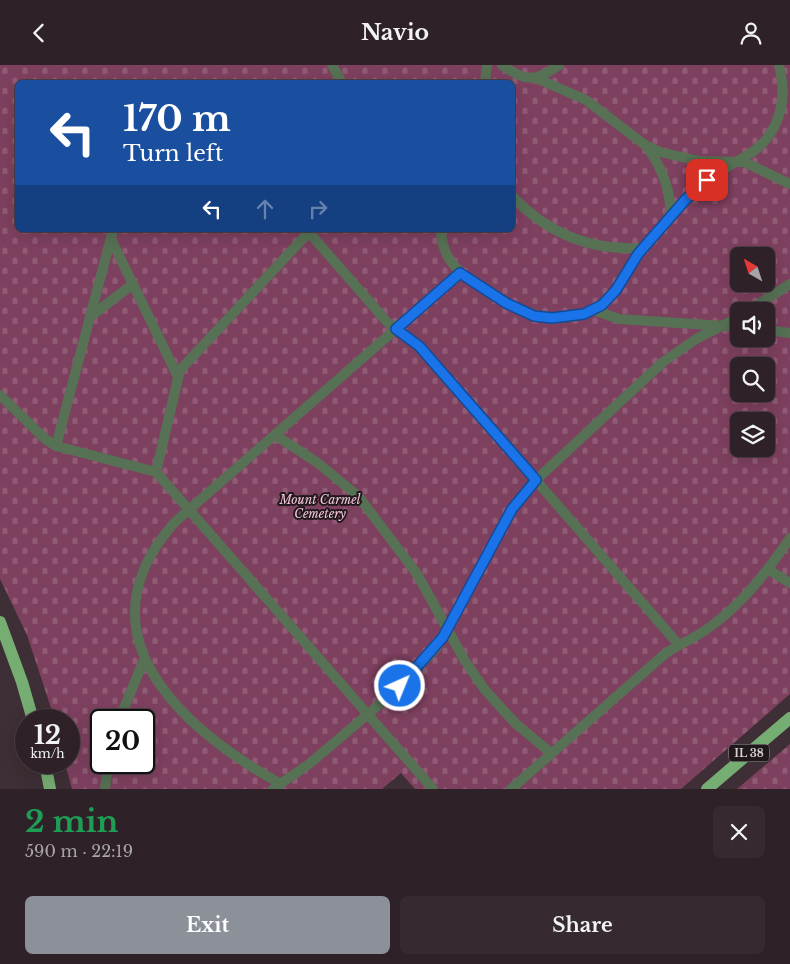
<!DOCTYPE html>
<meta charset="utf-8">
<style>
:root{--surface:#2e2228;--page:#362a30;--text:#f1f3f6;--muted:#a7a4a8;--line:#493f45;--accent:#8c9099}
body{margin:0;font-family:"Libre Baskerville",serif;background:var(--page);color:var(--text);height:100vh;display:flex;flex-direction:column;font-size:19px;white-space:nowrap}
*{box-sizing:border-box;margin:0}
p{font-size:16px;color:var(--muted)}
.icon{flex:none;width:28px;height:28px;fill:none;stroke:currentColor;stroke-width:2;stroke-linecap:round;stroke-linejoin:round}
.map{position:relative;height:724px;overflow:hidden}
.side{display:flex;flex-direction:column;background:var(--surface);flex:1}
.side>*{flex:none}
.hud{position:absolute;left:15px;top:15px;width:500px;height:152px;border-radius:8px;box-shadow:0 5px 20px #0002,0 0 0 1px var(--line);background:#1a4fa0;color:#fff;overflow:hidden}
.needle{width:32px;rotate:321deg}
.buttons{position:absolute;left:730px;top:182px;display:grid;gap:10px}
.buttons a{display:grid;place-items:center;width:45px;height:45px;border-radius:8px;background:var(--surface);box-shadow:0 5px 20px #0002,0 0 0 1px var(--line);font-size:25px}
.speed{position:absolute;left:15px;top:644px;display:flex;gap:10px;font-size:25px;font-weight:700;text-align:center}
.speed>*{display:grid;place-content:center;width:65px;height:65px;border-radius:50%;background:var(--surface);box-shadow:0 5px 20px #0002,0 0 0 1px var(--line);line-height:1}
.speed small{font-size:12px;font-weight:400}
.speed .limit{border:2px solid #111;border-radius:8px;background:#fff;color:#111}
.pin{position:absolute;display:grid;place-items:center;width:42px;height:42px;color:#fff;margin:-21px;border-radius:10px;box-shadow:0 2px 8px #0006}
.me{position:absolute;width:55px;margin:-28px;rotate:44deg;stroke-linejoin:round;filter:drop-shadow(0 0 4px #0008)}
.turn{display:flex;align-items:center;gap:18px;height:105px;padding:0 25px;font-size:22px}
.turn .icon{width:65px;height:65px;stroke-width:2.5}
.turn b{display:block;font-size:35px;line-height:42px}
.lanes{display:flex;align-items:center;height:48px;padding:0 25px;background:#0003;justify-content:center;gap:25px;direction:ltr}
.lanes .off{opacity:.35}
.round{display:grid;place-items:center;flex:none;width:52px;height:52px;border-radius:8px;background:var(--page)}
.summary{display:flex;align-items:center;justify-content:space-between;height:85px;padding:0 25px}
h1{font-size:30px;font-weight:700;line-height:38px;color:#1e9e55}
.action{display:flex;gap:10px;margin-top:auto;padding:10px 25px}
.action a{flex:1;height:58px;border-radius:8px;background:var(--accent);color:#fff;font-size:20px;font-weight:700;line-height:58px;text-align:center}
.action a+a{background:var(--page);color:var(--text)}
header{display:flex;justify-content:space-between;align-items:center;height:65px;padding:0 25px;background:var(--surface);font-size:22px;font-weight:700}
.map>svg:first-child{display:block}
</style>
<header><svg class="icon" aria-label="back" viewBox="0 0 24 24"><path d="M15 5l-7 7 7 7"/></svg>Navio<svg class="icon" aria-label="person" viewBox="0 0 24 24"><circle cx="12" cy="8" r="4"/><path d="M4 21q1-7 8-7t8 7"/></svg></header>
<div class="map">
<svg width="790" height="724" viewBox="0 0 790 724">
<defs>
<pattern id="cemetery-stones" width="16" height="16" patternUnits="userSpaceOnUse" patternTransform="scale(1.25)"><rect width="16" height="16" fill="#7e405f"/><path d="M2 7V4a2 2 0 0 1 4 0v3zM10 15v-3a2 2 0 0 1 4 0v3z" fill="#905b75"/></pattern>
</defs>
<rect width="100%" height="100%" fill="#3e2e35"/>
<g fill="url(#cemetery-stones)" fill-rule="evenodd">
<path d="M 0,0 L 790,0 L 790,629 L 681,724 L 415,724 L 401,708 L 382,724 L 72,724 L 65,698 L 69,698 L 69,655 L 55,655 L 27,570 L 0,514 ZM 18,18 L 512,18 L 512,165 L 18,165 ZM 739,191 L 766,191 L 766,219 L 739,219 ZM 739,246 L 766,246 L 766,274 L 739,274 ZM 739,301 L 766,301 L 766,329 L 739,329 ZM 739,356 L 766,356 L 766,384 L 739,384 ZM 101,655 L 144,655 L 144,698 L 101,698 Z"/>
<polygon points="790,679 790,724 737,724"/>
</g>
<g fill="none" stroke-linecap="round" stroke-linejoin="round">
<g stroke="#567154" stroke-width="10">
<polyline points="332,0 342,18"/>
<path d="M 502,0 C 525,17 536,17 559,0"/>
<polyline points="536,13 586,35 645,80 660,87 699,96 744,97 790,119"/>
<polyline points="485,18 487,0"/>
<path d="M 647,82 C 662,103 672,127 670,153"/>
<path d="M 512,131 C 548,169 591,186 642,183"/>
<polyline points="307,165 387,257 408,272 428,291 679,580 666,588 511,724"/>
<path d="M 441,165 C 442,195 459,208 482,223 C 514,245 546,261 585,248 C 615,239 622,209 639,187 C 653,170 669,153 684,136 C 694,125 706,115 719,107 C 737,95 758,88 770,69 C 784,48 785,24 779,0"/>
<polyline points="111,174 178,312"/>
<polyline points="593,245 619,254 739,262"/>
<polyline points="748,246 790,219"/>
<polyline points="90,252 133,219"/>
<polyline points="766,265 790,268"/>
<polyline points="0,330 45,374 56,381 156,407 433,724"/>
<polyline points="275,370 318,398 359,432 417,509 465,596 485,625 515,658 551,688"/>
<polyline points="56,381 113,165"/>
<polyline points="156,407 180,305 309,167"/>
<polyline points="769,505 790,518"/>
<path d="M 679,580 C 727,558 761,516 790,473"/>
<polyline points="119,655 144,595"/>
<path d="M 281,719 C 182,664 75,569 175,457 L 460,208"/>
<polyline points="105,724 108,698"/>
<polyline points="273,724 309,699 367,650 400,621 437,582 512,444 536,415 663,297 696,274 739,252"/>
</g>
<g stroke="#75ad72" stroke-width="12">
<polyline points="0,557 22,617 33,655"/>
<polyline points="45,698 50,724"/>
<polyline points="707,724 790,653"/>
</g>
</g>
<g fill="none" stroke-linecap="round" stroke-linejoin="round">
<defs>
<polyline id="route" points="400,621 443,572 512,444 536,415 419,281 396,264 460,208 506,238 534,251 552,253 584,249 602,240 616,225 638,189 686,134 707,115"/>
</defs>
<use href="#route" stroke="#114b97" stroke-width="12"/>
<use href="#route" stroke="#1a73e8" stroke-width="9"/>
</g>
<g text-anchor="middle" stroke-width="4" stroke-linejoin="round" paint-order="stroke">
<rect fill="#20191c" stroke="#a2999d" stroke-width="1" x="729" y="679.5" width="40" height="17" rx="4"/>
<g font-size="11" font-weight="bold" fill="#dad0d4">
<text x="749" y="692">IL 38</text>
</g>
<g font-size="12" font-style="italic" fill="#f7c7dc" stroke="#20191c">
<text x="320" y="439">Mount Carmel<tspan x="320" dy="14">Cemetery</tspan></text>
</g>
</g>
</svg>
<div class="buttons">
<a><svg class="needle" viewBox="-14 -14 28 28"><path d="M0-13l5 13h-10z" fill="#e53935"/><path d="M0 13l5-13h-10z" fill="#a7a4a8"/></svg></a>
<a><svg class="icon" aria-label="sound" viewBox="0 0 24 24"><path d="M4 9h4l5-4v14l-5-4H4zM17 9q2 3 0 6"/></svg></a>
<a><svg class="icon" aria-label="search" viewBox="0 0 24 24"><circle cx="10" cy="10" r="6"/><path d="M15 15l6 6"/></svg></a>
<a><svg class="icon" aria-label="layers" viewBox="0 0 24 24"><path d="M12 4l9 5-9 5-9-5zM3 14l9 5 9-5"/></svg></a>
</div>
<div class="speed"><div>12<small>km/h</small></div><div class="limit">20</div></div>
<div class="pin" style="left:707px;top:115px;background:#d93025"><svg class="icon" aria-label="arrive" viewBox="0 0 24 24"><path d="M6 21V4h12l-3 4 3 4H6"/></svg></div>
<svg class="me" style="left:400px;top:621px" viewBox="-20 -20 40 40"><circle r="17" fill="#1a73e8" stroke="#fff" stroke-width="3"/><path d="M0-11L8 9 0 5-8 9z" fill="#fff"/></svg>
<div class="hud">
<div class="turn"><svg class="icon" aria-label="left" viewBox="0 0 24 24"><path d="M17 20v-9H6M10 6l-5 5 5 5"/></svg><div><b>170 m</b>Turn left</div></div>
<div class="lanes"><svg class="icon" aria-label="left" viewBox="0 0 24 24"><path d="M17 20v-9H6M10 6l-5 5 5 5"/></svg><svg class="icon off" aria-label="ahead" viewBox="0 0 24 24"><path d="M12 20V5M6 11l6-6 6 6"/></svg><svg class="icon off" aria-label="right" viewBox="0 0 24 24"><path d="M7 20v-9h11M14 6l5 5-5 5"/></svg></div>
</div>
</div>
<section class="side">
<div class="summary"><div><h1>2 min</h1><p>590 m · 22:19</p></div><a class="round"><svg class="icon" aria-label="close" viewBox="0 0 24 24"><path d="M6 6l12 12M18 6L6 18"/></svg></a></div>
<div class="action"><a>Exit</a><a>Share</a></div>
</section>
